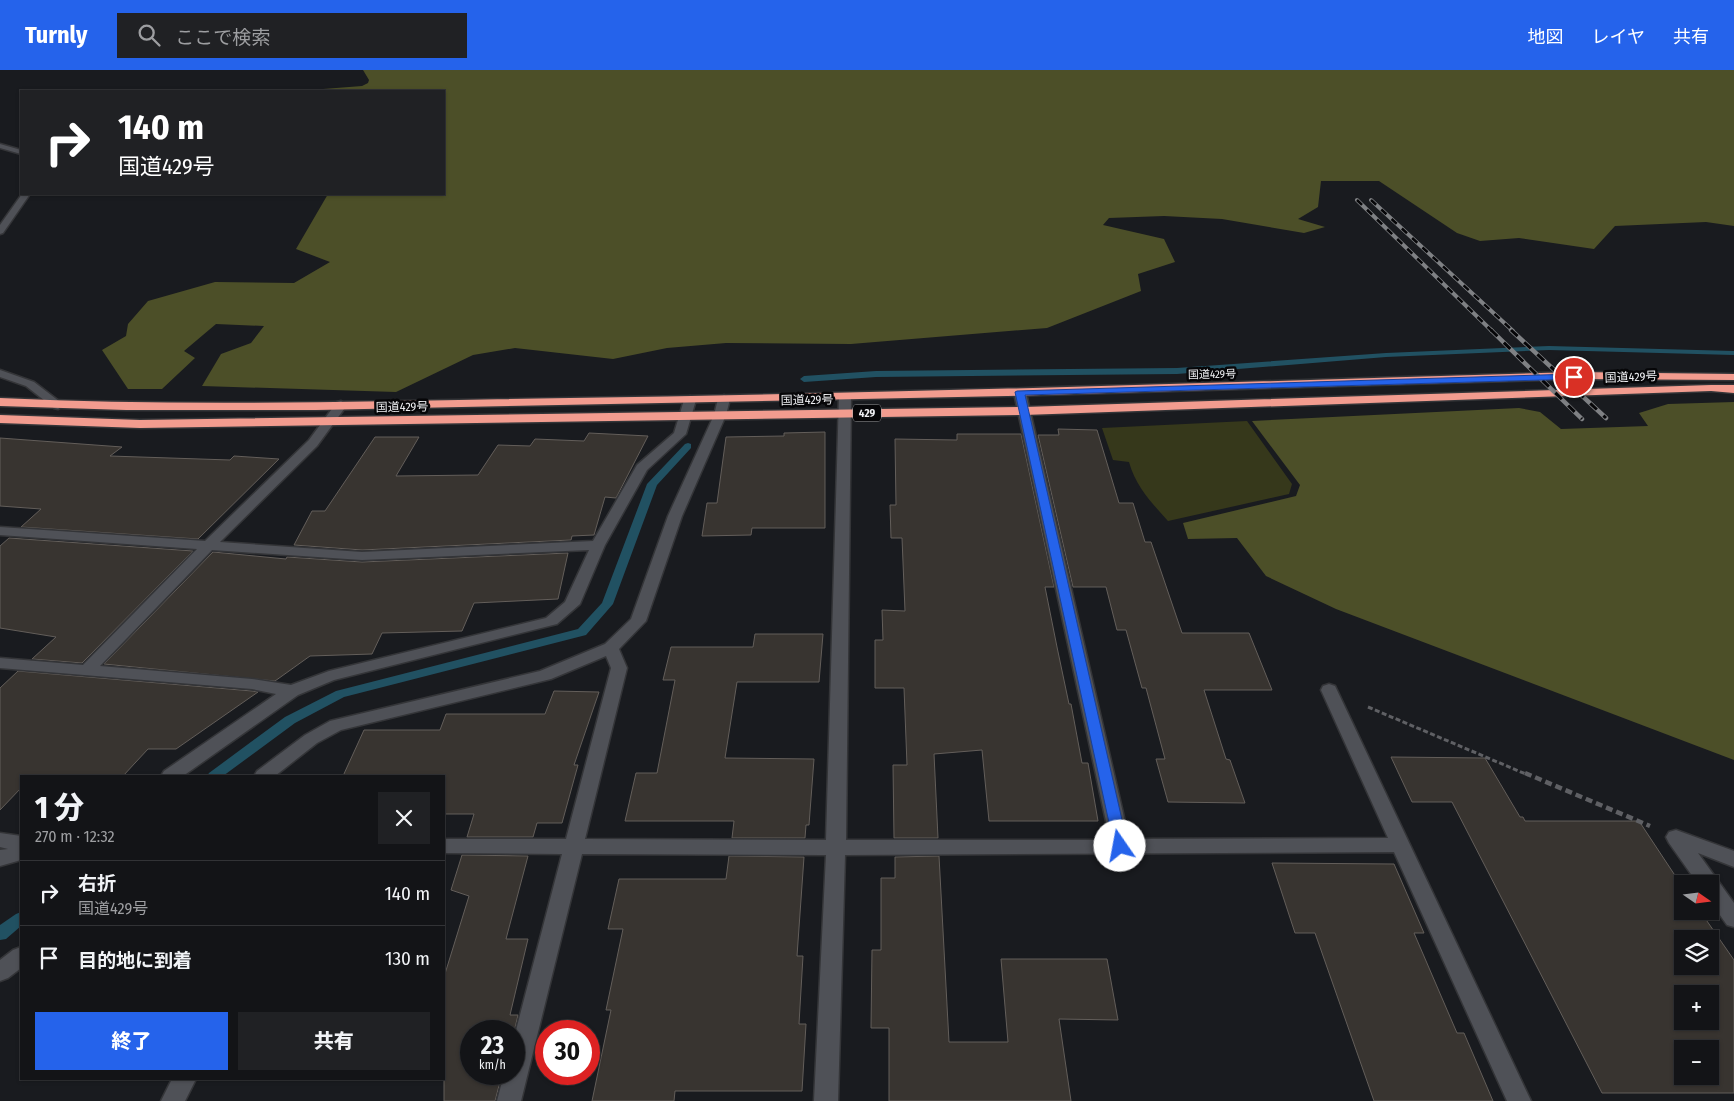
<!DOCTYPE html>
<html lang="ja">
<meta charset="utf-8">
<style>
:root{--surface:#131417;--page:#202124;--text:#f1f3f6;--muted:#9d9ea1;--line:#323336;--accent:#2563eb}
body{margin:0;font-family:"Fira Sans Condensed","Noto Sans JP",sans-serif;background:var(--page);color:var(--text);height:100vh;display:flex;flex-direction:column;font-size:19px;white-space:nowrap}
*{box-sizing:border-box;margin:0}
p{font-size:16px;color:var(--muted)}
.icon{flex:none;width:28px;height:28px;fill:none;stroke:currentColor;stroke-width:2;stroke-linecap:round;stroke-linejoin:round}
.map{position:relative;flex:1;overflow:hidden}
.drawer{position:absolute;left:20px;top:705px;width:425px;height:305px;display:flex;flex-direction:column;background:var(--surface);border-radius:0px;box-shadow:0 1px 4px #0004,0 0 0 1px var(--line)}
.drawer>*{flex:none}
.hud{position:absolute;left:20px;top:20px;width:425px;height:105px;border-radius:0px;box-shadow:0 1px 4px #0004,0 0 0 1px var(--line);background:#202124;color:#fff;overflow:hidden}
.needle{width:32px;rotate:104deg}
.fabs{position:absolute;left:1674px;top:805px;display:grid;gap:10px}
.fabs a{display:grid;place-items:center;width:45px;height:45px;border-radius:0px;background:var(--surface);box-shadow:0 1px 4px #0004,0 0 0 1px var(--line);font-size:25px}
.speed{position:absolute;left:460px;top:950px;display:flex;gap:10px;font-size:25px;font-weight:700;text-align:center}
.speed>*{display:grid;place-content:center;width:65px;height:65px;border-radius:50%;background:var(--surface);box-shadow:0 1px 4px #0004,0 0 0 1px var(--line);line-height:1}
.speed small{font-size:12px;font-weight:400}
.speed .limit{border:8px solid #d22;background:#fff;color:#111}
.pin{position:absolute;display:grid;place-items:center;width:42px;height:42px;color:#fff;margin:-21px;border:2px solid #fff;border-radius:50%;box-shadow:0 1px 5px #0007}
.me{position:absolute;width:55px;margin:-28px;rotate:348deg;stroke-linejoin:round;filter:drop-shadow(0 0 4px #0008)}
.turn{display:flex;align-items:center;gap:18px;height:105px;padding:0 15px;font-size:22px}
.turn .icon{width:65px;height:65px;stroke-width:2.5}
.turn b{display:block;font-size:35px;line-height:42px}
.round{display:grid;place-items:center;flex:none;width:52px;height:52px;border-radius:0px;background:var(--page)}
.overview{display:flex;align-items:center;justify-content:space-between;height:85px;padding:0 15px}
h1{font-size:30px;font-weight:800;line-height:38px}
.primary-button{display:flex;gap:10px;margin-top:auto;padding:10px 15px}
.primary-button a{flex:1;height:58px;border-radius:0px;background:var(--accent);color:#fff;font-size:20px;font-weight:800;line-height:58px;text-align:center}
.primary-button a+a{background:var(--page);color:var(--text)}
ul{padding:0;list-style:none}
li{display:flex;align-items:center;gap:15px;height:65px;padding:0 15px;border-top:1px solid var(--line)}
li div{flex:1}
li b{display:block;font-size:19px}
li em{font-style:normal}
header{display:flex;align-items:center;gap:30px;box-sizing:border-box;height:70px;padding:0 25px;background:var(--accent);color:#fff}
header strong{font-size:24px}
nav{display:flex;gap:28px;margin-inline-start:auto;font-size:18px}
.search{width:350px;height:45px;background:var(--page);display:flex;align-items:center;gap:12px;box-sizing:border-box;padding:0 18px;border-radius:0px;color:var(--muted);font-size:19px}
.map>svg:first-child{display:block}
</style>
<header>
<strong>Turnly</strong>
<div class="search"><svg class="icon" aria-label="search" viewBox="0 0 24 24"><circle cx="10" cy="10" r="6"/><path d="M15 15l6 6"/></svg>ここで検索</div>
<nav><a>地図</a><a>レイヤ</a><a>共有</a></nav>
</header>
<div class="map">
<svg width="1734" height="1031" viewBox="0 0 1734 1031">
<rect width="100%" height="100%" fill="#191b1f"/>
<path fill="#36381b" d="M 1247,351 L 1292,414 L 1289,424 L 1168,451 C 1152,433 1136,417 1129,392 L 1113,390 L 1102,358 Z"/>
<g fill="#4c4f28">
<polygon points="363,0 1734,0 1734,156 1706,152 1615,156 1594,179 1519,168 1480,171 1457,163 1379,111 1321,111 1318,137 1298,149 1325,157 1304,163 1222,149 1164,146 1109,148 1103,155 1164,169 1175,192 1138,204 1141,221 1047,258 851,274 726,273 667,278 613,289 515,278 473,285 396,322 202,316 221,284 251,273 264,256 216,254 184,281 195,288 162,319 128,319 102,280 126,266 128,254 148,231 215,212 294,213 330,192 296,179 328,124 444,124 444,21 297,21 362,16 368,13 369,10"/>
<polygon points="1734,332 1734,690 1336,539 1266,506 1237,468 1188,469 1183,453 1296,426 1300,415 1252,351 1519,338 1540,342 1561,359 1648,356 1639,343 1668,334"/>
</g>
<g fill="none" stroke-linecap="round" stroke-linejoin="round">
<g fill="#215162" fill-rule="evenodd">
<polygon points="1549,276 1734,281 1734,285 1549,280 1386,287 1177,304 876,307 804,312 800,309 804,306 876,301 1177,298 1386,283"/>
<polygon points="688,373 691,374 691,378 657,415 613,534 586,565 344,627 295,653 223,706 207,706 209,703 285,647 336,621 578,559 602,533 647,414 685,374"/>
<polygon points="21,842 21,856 6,869 0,870 0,855 16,844"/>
</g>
</g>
<g fill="#383430" stroke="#635e5a" fill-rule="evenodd">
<polygon points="1058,359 1097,360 1119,433 1133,433 1145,472 1151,472 1182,563 1249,563 1272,620 1204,620 1226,689 1230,690 1245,733 1168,732 1156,689 1165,689 1146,618 1142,618 1126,560 1117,560 1106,517 1073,517 1038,365 1059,365"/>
<polygon points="825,362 825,458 752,458 751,465 702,466 707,433 717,433 726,367 784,366 784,363"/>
<polygon points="589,363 648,366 616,428 605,427 594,465 572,466 571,470 362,480 294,475 312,441 325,441 375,367 419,367 396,406 478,405 498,375 530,376 535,369 584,371"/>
<polygon points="957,364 1021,364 1054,517 1045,517 1057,577 1069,634 1071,634 1082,693 1088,693 1098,751 989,751 982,680 934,684 938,768 894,768 893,695 907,695 904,618 875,618 875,570 883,570 882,540 905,541 902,468 891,468 890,435 896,435 895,369 957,370"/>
<polygon points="0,368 122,377 110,386 230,390 234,386 279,389 198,469 21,457 41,439 0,436"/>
<polygon points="9,468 193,481 82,593 32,589 56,567 0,558 0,476"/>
<polygon points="213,482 286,489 287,487 362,492 568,483 558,529 474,533 462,561 382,563 372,584 310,586 275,611 104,594"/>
<polygon points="755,564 823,564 819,612 737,612 725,688 814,689 809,755 806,755 805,768 732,768 734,751 625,751 636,703 657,703 675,610 663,610 671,577 753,577"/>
<polygon points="18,601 252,621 258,622 176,679 148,679 123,706 21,706 21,718 0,740 0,618"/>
<polygon points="554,621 599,622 574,695 578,695 562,753 537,753 533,767 467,767 474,744 444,744 444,706 343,706 364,660 440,660 446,644 545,644"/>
<path d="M 1391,687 L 1485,688 L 1520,747 L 1523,747 L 1525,751 L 1639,751 L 1682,816 L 1682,841 L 1700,841 L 1734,890 L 1734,1023 L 1602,1023 L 1452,732 L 1412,732 ZM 1682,869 L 1710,869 L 1710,896 L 1682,896 ZM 1682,924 L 1710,924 L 1710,951 L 1682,951 ZM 1682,979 L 1710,979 L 1710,1006 L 1682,1006 Z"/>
<polygon points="462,785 528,786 506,869 528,869 510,945 518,945 514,962 471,961 471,1004 502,1004 495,1031 444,1031 444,907 469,826 451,820"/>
<polygon points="729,786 804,787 797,886 803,886 799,954 806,954 802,1021 675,1021 674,1031 592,1031 611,940 606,940 623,859 608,859 619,809 726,809"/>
<polygon points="939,786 949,972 1008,972 1001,889 1107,889 1118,950 1059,949 1071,1031 889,1031 889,958 871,958 872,880 881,880 881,808 895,808 895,787"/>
<polygon points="1272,793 1394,794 1424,863 1414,863 1457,963 1464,963 1493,1031 1374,1031 1315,863 1295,863"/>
</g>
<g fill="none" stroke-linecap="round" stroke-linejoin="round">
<defs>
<g id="minor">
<polygon points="0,74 21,80 21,84 0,78"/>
<polygon points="22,124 30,124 3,163 0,164 0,155"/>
<polygon points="0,300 34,312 64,335 58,339 54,338 26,316 0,307"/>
<polygon points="1020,319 1026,323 1129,769 1388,768 1321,620 1323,616 1329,614 1335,616 1531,1031 1507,1031 1394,782 845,785 838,1031 814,1031 826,785 582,784 521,1031 497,1031 504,1004 514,1004 514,968 562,784 444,783 444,769 566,769 611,598 606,586 551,609 341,660 317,673 275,706 254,706 257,701 305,665 330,651 540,601 605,574 631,549 668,446 714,345 718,329 724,325 730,329 726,345 682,446 646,551 619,579 627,598 585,769 826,770 839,327 845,323 851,327 846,770 1110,770 1014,323"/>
<path d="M 690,326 L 696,330 L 686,364 L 647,400 L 605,475 L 580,534 L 557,554 L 334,610 L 298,625 L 183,706 L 161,706 L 164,701 L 276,624 L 252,619 L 0,598 L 0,588 L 83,595 L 197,479 L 0,465 L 0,457 L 205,471 L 309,370 L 337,332 L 341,331 L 347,335 L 317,376 L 220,472 L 362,482 L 593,471 L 637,395 L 674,363 L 684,330 ZM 212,480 L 362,490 L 589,480 L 565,532 L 546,548 L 329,601 L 291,615 L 252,609 L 100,596 Z"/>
<polygon points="1676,760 1734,781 1734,797 1698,783 1734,833 1734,857 1727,855 1710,831 1710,814 1698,814 1669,773 1666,767 1669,762"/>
<polygon points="0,763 21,766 21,790 0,796 0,780 8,779 0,777"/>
<polygon points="21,877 21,898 8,908 0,911 0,890 13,880"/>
<polygon points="172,1009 196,1009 185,1031 161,1031"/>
</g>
<g id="highway">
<path d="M 1574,302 L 1734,304 L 1734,310 L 1574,309 L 1007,326 L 316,340 L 126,340 L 0,336 L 0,328 C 190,337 380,331 570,328 C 904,323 1239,312 1574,302 Z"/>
<polygon points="1711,315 1734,315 1734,323 1711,321 1024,345 140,358 0,353 0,345 140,350 1024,337"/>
</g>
</defs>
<use href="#minor" stroke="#343538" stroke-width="3"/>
<use href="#highway" stroke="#343538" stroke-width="3"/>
<polyline stroke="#5f6064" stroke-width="3" stroke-dasharray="5 2.5" stroke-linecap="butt" points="1368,637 1528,705"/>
<polyline stroke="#5f6064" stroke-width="4.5" stroke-dasharray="7 4" stroke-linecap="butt" points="1525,703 1650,756"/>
<use href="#minor" fill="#4f5157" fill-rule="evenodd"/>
<use href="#highway" fill="#f29c8f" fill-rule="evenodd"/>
<defs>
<g id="rail-far1">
<polyline points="1357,130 1492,261"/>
<polyline points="1371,130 1513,261"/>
</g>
<g id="rail">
<polyline points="1491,260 1582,349"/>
<polyline points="1511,260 1606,348"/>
</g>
</defs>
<use href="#rail-far1" stroke="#7f8184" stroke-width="4"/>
<use href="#rail" stroke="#7f8184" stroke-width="4.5"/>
<use href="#rail-far1" stroke="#060608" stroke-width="2.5" stroke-dasharray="7" stroke-linecap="butt"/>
<use href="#rail" stroke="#060608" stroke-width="3" stroke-dasharray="9" stroke-linecap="butt"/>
</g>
<polygon fill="#2563eb" stroke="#184099" points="1574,304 1577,305 1577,309 1025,325 1128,776 1126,780 1120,782 1115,780 1015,322 1017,321"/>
<g text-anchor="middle" stroke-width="5" stroke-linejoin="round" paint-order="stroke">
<g font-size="11" fill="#eff0f3" stroke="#060608">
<text transform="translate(1212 304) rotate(-1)" y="4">国道429号</text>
</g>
<rect fill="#060608" stroke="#a9aaac" stroke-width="1" x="853" y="334.5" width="28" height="17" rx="4"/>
<g font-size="11" font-weight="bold" fill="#eff0f3">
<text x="867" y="347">429</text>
</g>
<g font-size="12" fill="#eff0f3" stroke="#060608">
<text transform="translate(1631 307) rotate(-2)" y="4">国道429号</text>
<text transform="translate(807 330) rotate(-1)" y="4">国道429号</text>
<text transform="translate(402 337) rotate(-1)" y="4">国道429号</text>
</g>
</g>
</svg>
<div class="fabs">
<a><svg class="needle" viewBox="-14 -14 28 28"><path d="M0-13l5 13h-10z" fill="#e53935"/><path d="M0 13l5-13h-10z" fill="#9d9ea1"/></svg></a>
<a><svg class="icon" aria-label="layers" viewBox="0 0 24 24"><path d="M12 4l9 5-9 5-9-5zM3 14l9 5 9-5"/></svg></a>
<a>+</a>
<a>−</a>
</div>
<div class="speed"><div>23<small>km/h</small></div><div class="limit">30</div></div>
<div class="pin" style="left:1574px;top:307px;background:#d93025"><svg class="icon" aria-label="arrive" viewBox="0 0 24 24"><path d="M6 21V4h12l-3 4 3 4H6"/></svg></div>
<svg class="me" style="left:1120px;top:776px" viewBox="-20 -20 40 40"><circle r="19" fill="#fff"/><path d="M0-13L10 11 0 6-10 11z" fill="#2563eb"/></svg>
<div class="hud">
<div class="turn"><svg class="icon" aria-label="right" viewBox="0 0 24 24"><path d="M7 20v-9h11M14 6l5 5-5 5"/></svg><div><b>140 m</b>国道429号</div></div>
</div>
<section class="drawer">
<div class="overview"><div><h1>1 分</h1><p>270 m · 12:32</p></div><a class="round"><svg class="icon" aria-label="close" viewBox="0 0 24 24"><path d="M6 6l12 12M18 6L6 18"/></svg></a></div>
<ul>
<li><svg class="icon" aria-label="right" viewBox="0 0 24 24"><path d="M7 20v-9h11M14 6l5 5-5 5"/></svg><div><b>右折</b><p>国道429号</p></div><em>140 m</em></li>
<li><svg class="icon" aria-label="arrive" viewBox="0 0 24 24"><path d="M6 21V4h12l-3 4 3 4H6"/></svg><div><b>目的地に到着</b></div><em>130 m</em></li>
</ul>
<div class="primary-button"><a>終了</a><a>共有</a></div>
</section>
</div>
